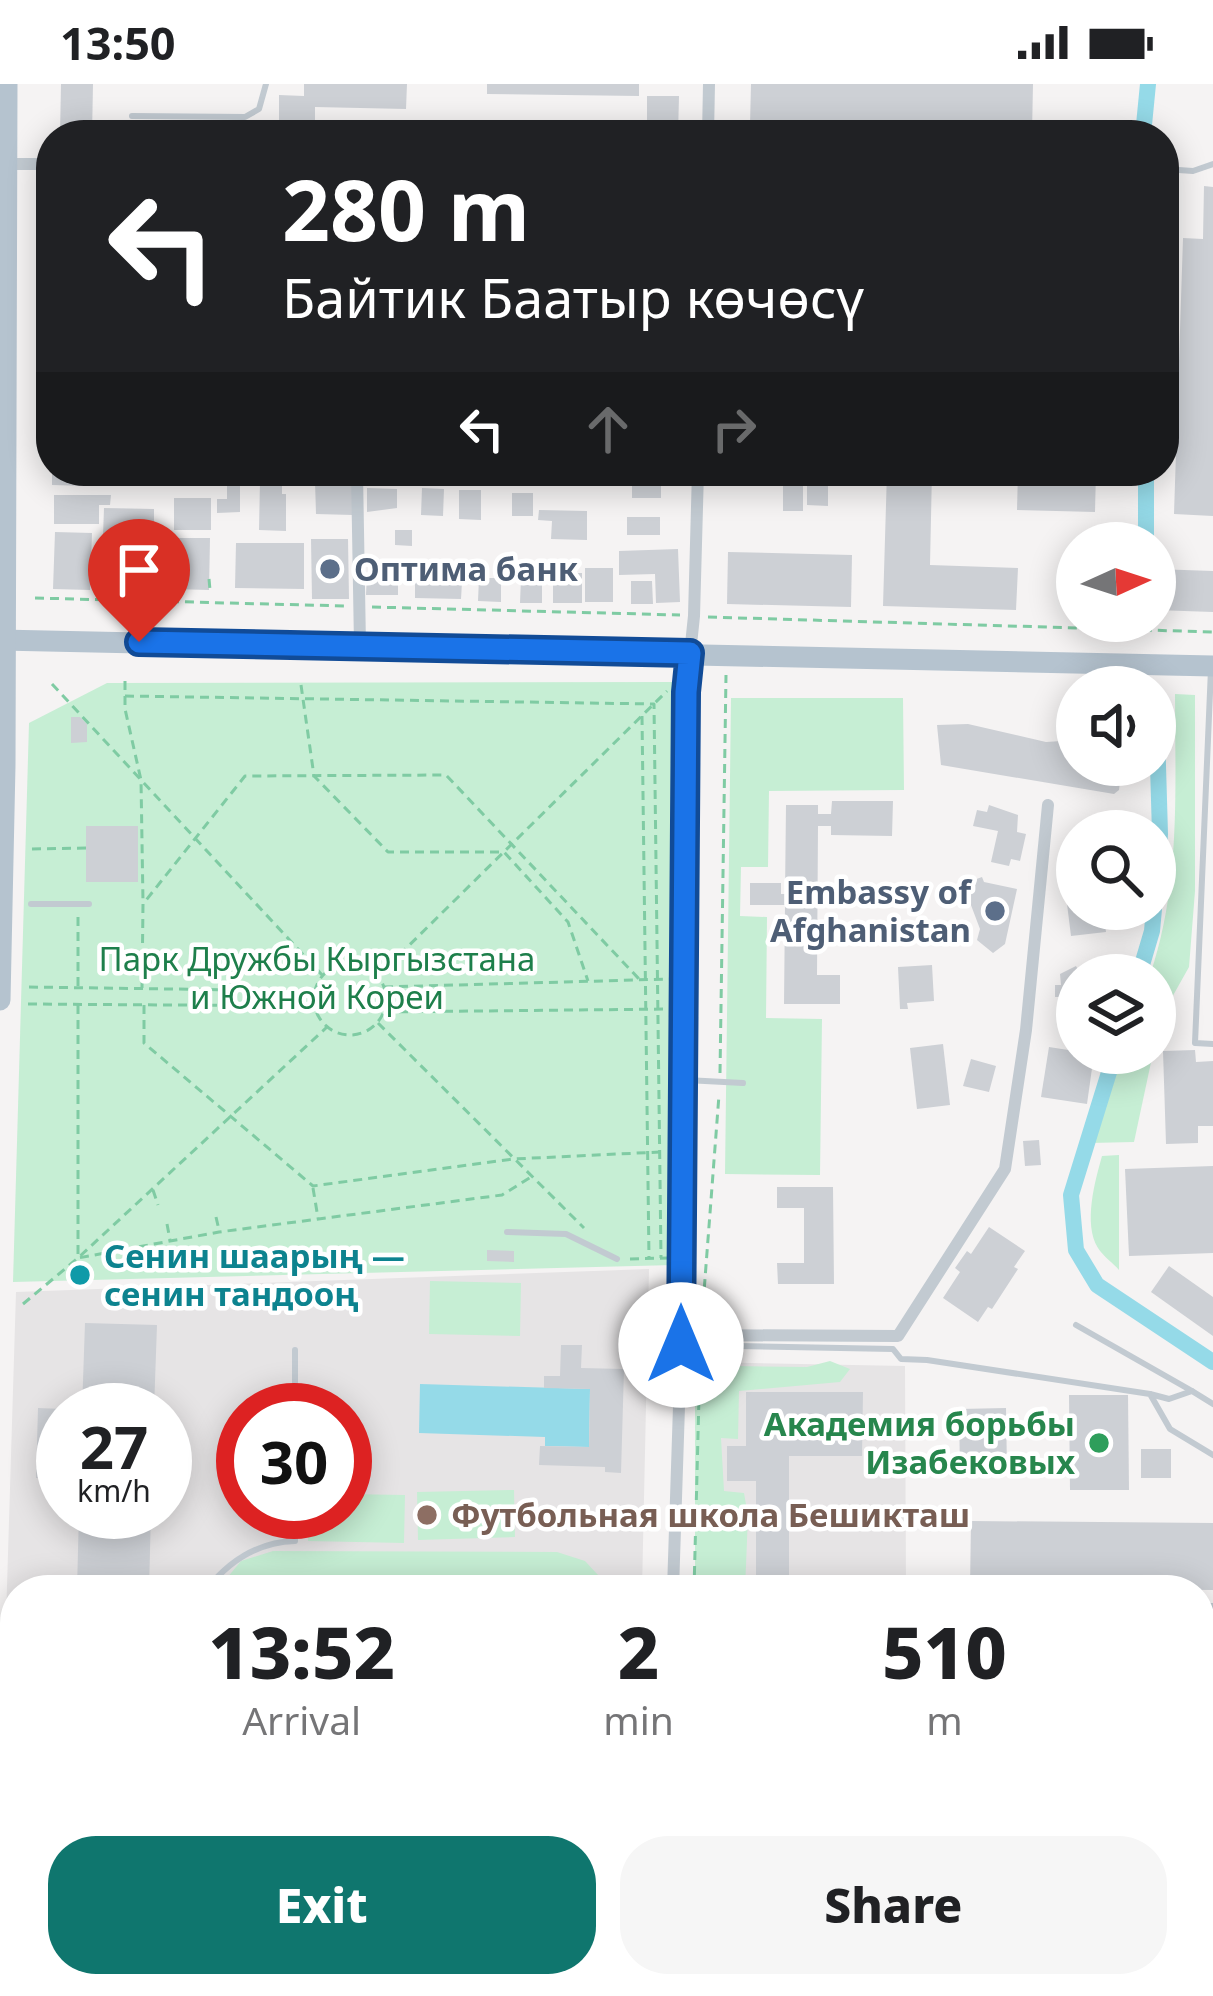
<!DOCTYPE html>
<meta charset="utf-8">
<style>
:root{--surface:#fff;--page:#f6f6f6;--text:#202124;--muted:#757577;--accent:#0f766e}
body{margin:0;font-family:"Noto Sans",sans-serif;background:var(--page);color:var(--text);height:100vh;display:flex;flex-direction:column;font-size:45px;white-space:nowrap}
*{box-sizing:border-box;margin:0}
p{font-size:39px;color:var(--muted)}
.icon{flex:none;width:66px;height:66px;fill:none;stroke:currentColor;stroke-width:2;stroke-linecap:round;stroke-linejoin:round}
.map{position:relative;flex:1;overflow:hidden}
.side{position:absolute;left:0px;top:1491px;width:1215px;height:423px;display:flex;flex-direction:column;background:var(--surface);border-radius:48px 48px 0 0;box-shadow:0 6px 30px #0003}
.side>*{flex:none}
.banner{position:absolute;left:36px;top:36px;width:1143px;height:366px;border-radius:48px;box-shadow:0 6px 30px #0003;background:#202124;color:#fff;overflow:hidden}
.needle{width:78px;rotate:87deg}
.buttons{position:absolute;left:1056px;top:438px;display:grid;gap:24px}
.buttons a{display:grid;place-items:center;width:120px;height:120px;border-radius:50%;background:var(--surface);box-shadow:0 6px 30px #0003;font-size:60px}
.speed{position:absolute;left:36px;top:1299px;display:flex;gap:24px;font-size:60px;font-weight:700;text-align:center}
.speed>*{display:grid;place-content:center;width:156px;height:156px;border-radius:50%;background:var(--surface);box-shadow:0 6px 30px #0003;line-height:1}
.speed small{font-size:30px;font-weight:400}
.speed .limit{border:18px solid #d22;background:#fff;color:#111}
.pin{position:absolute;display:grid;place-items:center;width:102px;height:102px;color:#fff;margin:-123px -51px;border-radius:50% 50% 50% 0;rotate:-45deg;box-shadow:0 0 12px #0007}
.pin .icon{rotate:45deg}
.me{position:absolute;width:132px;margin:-66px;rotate:0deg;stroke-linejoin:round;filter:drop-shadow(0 0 9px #0008)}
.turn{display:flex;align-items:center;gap:42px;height:252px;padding:0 48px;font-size:54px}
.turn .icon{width:156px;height:156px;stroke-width:2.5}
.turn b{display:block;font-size:84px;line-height:102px}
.lanes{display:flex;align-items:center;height:114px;padding:0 48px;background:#0003;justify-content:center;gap:60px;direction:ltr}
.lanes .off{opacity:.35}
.eta{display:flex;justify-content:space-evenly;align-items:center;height:204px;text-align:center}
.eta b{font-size:72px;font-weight:800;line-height:84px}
.cta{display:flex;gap:24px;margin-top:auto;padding:24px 48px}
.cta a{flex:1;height:138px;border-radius:48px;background:var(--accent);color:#fff;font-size:48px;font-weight:800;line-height:138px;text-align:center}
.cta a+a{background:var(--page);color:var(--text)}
.status{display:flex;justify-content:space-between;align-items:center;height:84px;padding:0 60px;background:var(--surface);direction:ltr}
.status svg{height:33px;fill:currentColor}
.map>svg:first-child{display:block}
</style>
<div class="status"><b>13:50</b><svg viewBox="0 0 49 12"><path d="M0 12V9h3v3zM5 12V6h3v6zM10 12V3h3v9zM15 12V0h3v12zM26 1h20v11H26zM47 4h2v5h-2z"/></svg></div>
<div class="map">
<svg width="1213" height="1912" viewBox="0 0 1213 1912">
<rect width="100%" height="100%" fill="#f5f3f3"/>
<g fill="#e6e4e5" fill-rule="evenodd">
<path d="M 649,1185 L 642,1506 L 15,1506 L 15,1879 L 10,1880 L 6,1535 L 16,1208 ZM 63,1326 L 165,1326 L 165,1428 L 63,1428 ZM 243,1326 L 345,1326 L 345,1428 L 243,1428 Z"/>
<polygon points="703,1278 905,1282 906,1506 699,1506"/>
</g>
<g fill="#c6eed4">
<polygon points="675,598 674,1181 13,1198 29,639 107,599"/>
<path d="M 1175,610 L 1195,611 L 1195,807 L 1189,883 L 1166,924 L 1155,963 L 1155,891 L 1150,891 C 1181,800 1175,705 1175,610 Z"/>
<polygon points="731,614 903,614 904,706 769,707 768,783 741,783 740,832 767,833 766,934 822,935 820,1091 725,1090"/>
<polygon points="1122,969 1153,969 1134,1058 1090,1059"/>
<path d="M 1119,1071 L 1119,1186 C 1113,1179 1103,1172 1098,1164 C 1083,1140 1095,1097 1102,1072 Z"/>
<polygon points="430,1197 521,1199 520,1252 429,1250"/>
<polygon points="701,1266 723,1272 731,1282 807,1283 830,1277 850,1285 840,1298 739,1307 738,1355 721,1354 724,1407 744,1409 748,1432 745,1506 695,1506 695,1279"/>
<polygon points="514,1406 515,1453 418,1456 417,1408"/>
<polygon points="345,1410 405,1411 404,1459 308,1457 309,1428 345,1428"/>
<polygon points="273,1467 557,1468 585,1477 612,1506 217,1506 241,1477"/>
</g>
<polygon fill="#95dae8" points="420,1300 590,1305 589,1363 545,1362 545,1353 419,1349"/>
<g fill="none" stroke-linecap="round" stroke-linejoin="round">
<g stroke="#95dae8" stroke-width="16">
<polyline points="1143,51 1148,0"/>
<polyline points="1146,387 1146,453"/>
<polyline points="1155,813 1160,750 1156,613"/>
<polyline points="1139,891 1152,847 1154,825"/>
<polyline points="1115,969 1071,1111 1076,1166 1097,1201 1213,1278"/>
</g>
</g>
<g fill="#cdd0d5">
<polygon points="61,0 93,0 92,51 60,51"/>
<polygon points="304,0 407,0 406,25 315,23 315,51 279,51 279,11 304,12"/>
<polygon points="487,0 639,0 639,12 487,10"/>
<polygon points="751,0 1033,0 1032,49 750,41"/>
<polygon points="647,12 679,12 678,51 647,51"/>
<polygon points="1204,102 1213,103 1213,432 1174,430 1183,154 1203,155"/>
<polygon points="88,387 87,402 52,401 52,388"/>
<rect x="556" y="387" width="34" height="10"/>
<rect x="632" y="387" width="29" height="27"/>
<rect x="783" y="387" width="20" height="40"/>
<polygon points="807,387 828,387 828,422 807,421"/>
<polygon points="887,387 932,387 930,481 1018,484 1016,526 883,522"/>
<polygon points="1018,387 1096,387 1095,428 1017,426"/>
<polygon points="227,397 240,397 240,428 217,429 217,415 227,415"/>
<polygon points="260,397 282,397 282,410 286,410 286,447 259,446"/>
<polygon points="315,398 353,400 353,431 316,430"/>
<polygon points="367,404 397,405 397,424 367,428"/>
<polygon points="422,404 444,405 443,432 421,431"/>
<polygon points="459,406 481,406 481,436 459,435"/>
<rect x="512" y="409" width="21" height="23"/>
<polygon points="54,411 111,411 110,421 99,421 99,440 54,440"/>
<rect x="174" y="414" width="37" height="32"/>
<polygon points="104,424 154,425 154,453 103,452"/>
<polygon points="539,426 587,427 587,456 551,455 552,437 538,436"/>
<rect x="627" y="433" width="33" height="18"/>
<polygon points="395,446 412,446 412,462 395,461"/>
<polygon points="55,448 92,449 90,506 53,505"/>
<polygon points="173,454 210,454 209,506 172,505"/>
<polygon points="311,455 348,455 349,515 312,515"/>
<polygon points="236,459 304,459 304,505 235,504"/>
<polygon points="678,465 680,518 656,519 655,490 619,491 619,467"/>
<polygon points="728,468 852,471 851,523 727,520"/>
<polygon points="106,476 150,477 149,507 105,506"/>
<rect x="585" y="484" width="28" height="34"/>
<polygon points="1155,485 1213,487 1213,528 1155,526"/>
<polygon points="367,489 398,489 398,511 366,511"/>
<rect x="553" y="489" width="29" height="30"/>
<polygon points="479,494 501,494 501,518 478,517"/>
<polygon points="521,494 542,494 542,519 520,519"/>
<polygon points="415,497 462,498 461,515 415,514"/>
<polygon points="631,497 652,497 653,520 631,520"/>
<polygon points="71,633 80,633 87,640 87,658 71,659"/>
<polygon points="968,640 1046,658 1077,656 1077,681 1122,681 1119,706 1114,710 941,681 937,641"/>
<polygon points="832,717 893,717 892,752 831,751 831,742 818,742 817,891 840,891 840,920 784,920 785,821 750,821 750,799 781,799 781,810 785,810 786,721 818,721 818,730 831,730"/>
<polygon points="989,721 1018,731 1017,748 1026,750 1020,777 1011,775 1009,782 991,778 998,747 973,742 977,726 987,728"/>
<rect x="86" y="742" width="52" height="56"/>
<polygon points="982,793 984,798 1017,805 1005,860 993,869 977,856 980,845 963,800"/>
<polygon points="1077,819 1077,825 1103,825 1106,848 1071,852 1067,820"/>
<polygon points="932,881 934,917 907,919 908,925 900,925 898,883"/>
<polygon points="1076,882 1081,891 1077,891 1077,928 1062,928 1061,913 1055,913 1055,901 1061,901 1060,890"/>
<polygon points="943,960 950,1021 917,1025 910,964"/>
<polygon points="1049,963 1094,970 1087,1020 1041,1013"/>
<polygon points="1195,966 1196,978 1213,977 1213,1042 1198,1042 1198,1059 1166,1060 1163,967"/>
<polygon points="971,975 996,982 989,1008 963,1002"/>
<polygon points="1039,1056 1041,1081 1025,1082 1023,1057"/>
<polygon points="1213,1082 1213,1169 1129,1172 1125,1085"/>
<polygon points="777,1103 833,1103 834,1200 778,1200 777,1179 804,1179 804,1124 777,1124"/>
<polygon points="989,1143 1025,1167 1014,1183 1018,1185 992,1225 988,1223 978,1238 943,1214 960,1188 955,1184 967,1167 971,1170"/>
<polygon points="487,1166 514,1167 514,1178 487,1177"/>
<polygon points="1169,1182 1213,1213 1213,1252 1151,1208"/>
<polygon points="85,1239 157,1241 154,1326 82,1326"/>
<polygon points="561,1261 582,1261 581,1284 624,1285 621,1389 605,1388 605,1383 539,1381 540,1362 589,1363 590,1305 544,1304 544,1292 560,1292"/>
<polygon points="746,1308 863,1308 862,1372 789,1372 789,1493 833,1493 833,1506 756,1506 756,1397 727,1397 727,1362 746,1362"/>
<polygon points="1069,1311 1128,1311 1129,1406 1070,1406"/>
<polygon points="38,1324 63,1325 62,1395 36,1394"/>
<polygon points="1006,1324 1007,1388 960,1389 959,1325"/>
<rect x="1141" y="1365" width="30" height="29"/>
<polygon points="79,1428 151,1428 149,1506 77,1506"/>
<polygon points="971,1437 1213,1439 1213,1506 970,1504"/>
<rect x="1200" y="1778" width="13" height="26"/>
<polygon points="1200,1843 1204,1843 1205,1849 1213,1849 1213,1883 1200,1884"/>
</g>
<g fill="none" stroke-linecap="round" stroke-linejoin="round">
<g stroke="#7fcba3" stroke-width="3" stroke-dasharray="9 6" stroke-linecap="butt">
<polyline points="209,495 210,506"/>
<polyline points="171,505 172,495"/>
<polyline points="35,514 345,522"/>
<polyline points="372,523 680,531"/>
<polyline points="708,533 1213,548"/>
<polyline points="125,597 125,625 141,696 143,818"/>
<polyline points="52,600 323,892"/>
<polyline points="301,601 314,692 388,768 504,768 568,838 588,897"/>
<polyline points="125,612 654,620 661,1174"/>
<polyline points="642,632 649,1175"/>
<polyline points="32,765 86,764"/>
<polyline points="78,833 78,902"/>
<circle cx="350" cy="915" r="36"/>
<polyline points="378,892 667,607"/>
<polyline points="29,903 315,907"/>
<polyline points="384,903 670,895"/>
<polyline points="142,904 143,820 245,692 446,691 640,896"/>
<polyline points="28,920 315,922"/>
<polyline points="78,921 78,1174 219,1148 502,1111 531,1093"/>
<polyline points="144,921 144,959 313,1102 513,1075 660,1068"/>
<polyline points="384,928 670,925"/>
<polyline points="378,939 584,1144"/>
<polyline points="720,989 726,591"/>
<polyline points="313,1104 318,1134"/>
<polyline points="153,1106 158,1121"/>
<polyline points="216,1133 219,1146"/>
<polyline points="167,1140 170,1156"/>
<polyline points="630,1175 668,1174"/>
<polyline points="23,1220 78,1174 327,943"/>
<polyline points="702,1234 719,1011"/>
<polyline points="694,1506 700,1274"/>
</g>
<g stroke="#c2cad1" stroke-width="6">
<polyline points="132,32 245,33 259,25 266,0"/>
<polyline points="1164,85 1193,87 1213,80"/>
<polyline points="1211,585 1195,959 1213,960"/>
<polyline points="31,820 89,820"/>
<polyline points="686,996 743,999"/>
<polyline points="507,1148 566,1150 617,1175"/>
<polyline points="1076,1241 1192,1307"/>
<polyline points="684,1261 893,1265 901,1275 927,1276 1150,1310 1170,1345 1213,1371"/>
<polyline points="295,1266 295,1326"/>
<polyline points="1150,1310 1169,1315 1192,1307 1213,1320"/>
<path d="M 206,1506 C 229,1477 257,1458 295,1457 L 295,1428"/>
<polyline points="1200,1522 1213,1522"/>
<polyline points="0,1601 15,1601"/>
<polyline points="1200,1824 1213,1824"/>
</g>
<g stroke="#c2cad1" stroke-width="12">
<polyline points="708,51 709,0"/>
<polyline points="7,80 51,80"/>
<polyline points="274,387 541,395 542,387"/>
<polyline points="357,389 360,561"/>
<polyline points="681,1251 898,1252 1005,1085 1026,946 1048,721"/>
<polyline points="673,1506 681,1261 686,608 694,532 698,387"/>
<polyline points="1200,1754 1213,1754"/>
</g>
<polyline stroke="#c0cad3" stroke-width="18" points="0,1898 1213,1908"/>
<g stroke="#b5c3cf" stroke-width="21">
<polyline points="0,556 1213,582"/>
<polyline points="0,916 5,681 7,0"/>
</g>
</g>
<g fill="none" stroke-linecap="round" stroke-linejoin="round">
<defs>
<polyline id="route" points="139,558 690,569 686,608 681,1261"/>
</defs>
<use href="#route" stroke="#114b97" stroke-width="30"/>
<use href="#route" stroke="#1a73e8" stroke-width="21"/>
</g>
<g fill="#5c6f8a" stroke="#fff" stroke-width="4.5">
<circle cx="330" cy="485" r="12"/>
<circle cx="995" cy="827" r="12"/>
</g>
<circle fill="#0f9aa8" stroke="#fff" stroke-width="4.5" cx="80" cy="1191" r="12"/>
<circle fill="#2e9e5b" stroke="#fff" stroke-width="4.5" cx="1099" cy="1359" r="12"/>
<circle fill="#8d6e63" stroke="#fff" stroke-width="4.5" cx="427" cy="1431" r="12"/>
<g text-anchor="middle" stroke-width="9" stroke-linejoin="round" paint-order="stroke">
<g font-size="33" font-weight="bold" fill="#4e5e75" stroke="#fff" text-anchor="start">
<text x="354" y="497">Оптима банк</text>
<text x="971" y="820" text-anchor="end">Embassy of<tspan x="971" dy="38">Afghanistan</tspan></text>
</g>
<g font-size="33" fill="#1e7f4b" stroke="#fff">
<text x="317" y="887">Парк Дружбы Кыргызстана<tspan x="317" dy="38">и Южной Кореи</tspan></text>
</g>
<g font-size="33" font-weight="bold" fill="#0d838f" stroke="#fff" text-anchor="start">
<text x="104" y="1184">Сенин шаарың —<tspan x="104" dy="38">сенин тандооң</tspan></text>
</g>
<g font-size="33" font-weight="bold" fill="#27864d" stroke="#fff" text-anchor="end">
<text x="1075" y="1352">Академия борьбы<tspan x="1075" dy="38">Изабековых</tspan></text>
</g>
<g font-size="33" font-weight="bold" fill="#785e54" stroke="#fff" text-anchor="start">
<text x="451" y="1443">Футбольная школа Бешикташ</text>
</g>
</g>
</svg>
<div class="buttons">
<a><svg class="needle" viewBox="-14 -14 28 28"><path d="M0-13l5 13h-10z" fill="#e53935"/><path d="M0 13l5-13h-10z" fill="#757577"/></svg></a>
<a><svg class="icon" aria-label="sound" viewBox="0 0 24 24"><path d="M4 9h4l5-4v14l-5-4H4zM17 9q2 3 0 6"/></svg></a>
<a><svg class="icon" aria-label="search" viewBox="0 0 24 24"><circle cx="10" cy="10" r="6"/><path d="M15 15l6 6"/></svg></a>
<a><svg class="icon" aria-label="layers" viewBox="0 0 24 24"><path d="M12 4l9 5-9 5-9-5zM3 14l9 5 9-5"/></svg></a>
</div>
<div class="speed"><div>27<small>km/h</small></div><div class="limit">30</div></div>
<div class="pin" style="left:139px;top:558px;background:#d93025"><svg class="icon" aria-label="arrive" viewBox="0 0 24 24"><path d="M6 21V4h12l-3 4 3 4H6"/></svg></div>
<svg class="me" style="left:681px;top:1261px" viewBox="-20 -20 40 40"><circle r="19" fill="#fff"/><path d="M0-13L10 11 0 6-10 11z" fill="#1a73e8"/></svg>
<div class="banner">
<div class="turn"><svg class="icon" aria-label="left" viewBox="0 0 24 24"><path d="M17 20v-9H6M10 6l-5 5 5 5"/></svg><div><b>280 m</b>Байтик Баатыр көчөсү</div></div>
<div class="lanes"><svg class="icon" aria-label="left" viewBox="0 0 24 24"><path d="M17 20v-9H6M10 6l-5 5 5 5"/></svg><svg class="icon off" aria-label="ahead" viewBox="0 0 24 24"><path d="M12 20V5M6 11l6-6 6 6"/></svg><svg class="icon off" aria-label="right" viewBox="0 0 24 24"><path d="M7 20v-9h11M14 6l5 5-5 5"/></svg></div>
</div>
<section class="side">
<div class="eta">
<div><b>13:52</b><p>Arrival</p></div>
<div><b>2</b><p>min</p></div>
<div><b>510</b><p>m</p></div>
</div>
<div class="cta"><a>Exit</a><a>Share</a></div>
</section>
</div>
